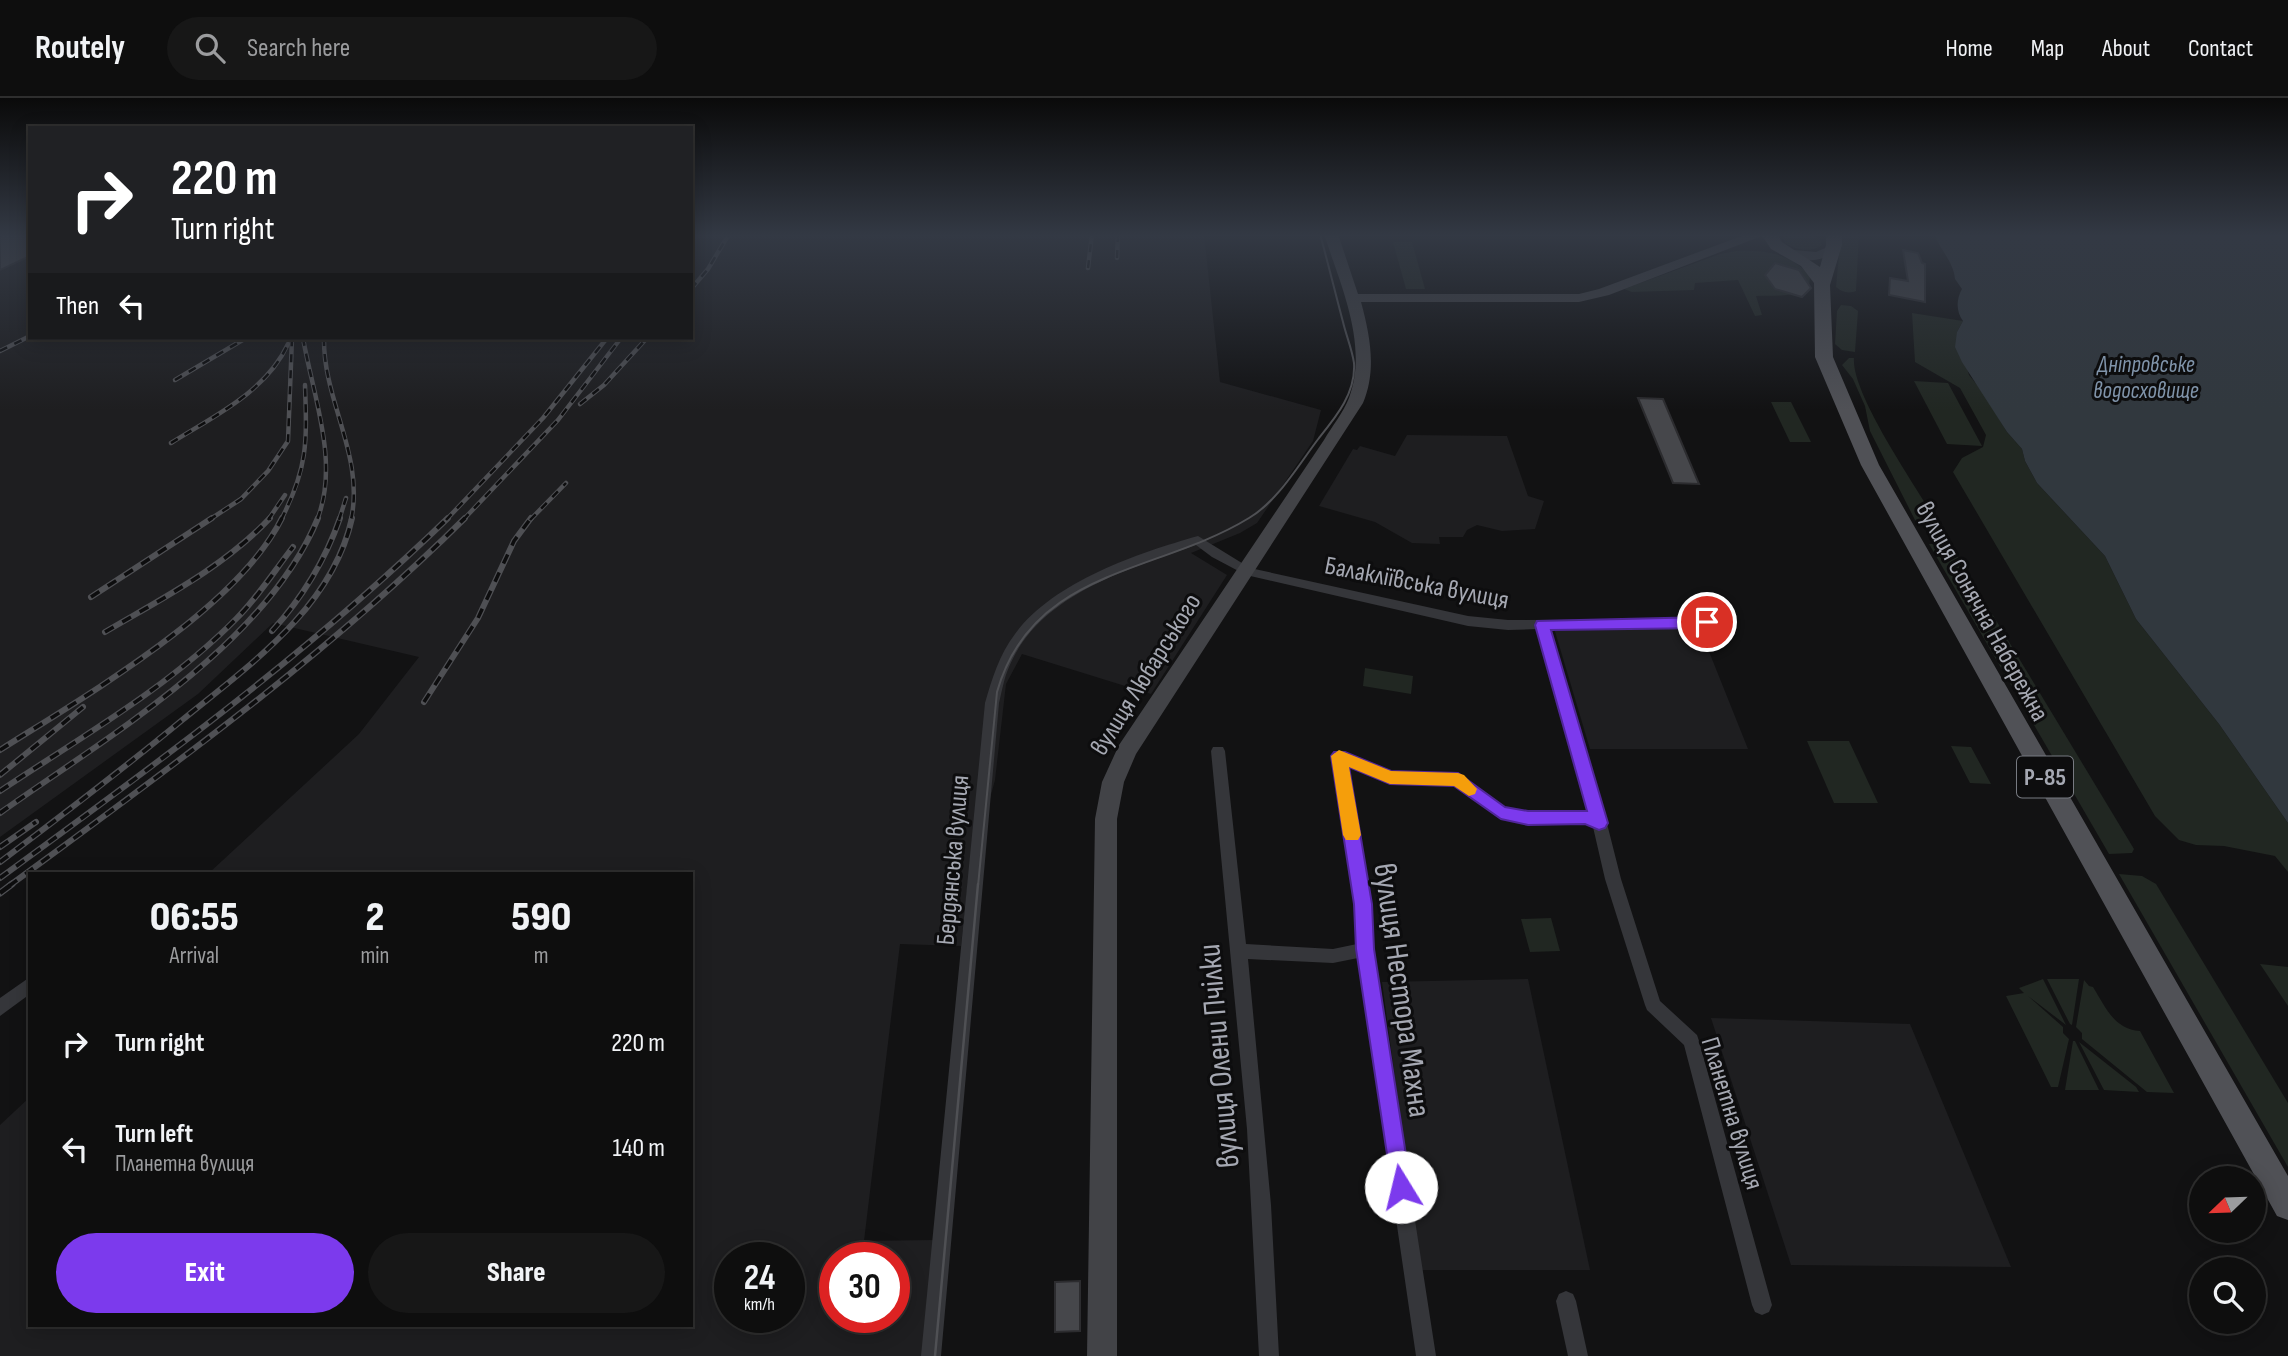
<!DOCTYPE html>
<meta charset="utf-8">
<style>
:root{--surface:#0e0e0e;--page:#171717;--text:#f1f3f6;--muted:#9b9c9e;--line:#2e2e2e;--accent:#7c3aed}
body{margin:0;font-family:"Sofia Sans Condensed",sans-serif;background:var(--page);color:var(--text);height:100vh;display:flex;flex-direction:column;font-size:26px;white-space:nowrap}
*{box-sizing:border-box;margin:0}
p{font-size:23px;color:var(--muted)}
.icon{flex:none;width:38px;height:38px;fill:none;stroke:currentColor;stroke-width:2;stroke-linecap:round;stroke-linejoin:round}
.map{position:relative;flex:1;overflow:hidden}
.details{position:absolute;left:28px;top:774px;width:665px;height:455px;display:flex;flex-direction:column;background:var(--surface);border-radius:0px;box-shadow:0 4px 18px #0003,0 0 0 2px var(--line)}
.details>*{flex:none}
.banner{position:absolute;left:28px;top:28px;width:665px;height:214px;border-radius:0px;box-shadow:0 4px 18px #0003,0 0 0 2px var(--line);background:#202124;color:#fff;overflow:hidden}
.needle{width:46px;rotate:247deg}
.tools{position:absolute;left:2189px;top:1068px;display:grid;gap:14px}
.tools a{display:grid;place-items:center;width:77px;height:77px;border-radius:50%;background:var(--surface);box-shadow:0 4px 18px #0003,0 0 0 2px var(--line);font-size:35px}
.speed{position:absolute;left:714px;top:1144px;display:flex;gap:14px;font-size:35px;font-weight:700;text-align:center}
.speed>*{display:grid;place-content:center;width:91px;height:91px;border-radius:50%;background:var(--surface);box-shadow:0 4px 18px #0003,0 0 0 2px var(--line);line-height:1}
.speed small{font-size:18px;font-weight:400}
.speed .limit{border:10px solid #d22;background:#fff;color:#111}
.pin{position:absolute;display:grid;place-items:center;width:60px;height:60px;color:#fff;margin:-30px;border:4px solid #fff;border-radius:50%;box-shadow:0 2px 7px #0007}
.me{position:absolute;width:77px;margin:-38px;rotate:351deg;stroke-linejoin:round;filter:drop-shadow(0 0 5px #0008)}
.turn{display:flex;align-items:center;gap:24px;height:147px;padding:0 28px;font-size:32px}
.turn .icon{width:91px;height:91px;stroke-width:2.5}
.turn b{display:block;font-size:49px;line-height:60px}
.then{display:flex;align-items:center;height:66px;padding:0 28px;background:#0003;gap:14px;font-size:26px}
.eta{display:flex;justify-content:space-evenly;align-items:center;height:119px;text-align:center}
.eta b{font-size:42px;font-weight:800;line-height:49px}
.action{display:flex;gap:14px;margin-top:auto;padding:14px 28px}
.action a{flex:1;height:80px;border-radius:42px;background:var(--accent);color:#fff;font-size:28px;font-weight:800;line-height:80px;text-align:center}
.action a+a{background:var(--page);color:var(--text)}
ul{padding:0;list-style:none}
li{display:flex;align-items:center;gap:21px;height:105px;padding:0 28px}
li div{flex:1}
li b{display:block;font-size:26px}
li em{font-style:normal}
header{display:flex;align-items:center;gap:42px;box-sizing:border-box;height:98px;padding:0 35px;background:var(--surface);border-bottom:2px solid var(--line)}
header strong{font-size:33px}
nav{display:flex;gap:38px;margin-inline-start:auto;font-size:24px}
.search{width:490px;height:63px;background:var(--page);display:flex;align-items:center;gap:18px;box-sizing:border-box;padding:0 24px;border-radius:38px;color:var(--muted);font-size:26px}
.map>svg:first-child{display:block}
</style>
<header>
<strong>Routely</strong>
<div class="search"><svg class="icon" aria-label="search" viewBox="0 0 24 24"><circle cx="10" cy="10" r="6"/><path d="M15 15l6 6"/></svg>Search here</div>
<nav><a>Home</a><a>Map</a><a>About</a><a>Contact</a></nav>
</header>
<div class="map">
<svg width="2288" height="1258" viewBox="0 0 2288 1258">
<rect width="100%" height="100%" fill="#121213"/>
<g fill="#1e1e20" fill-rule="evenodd">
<path d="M 0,136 L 30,136 L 30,240 L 691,240 L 691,136 L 1204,136 L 1220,284 L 1321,312 L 1313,343 L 1257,425 L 1240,435 L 1191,455 L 1227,477 L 1151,596 L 1022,556 L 1006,586 L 995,682 L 968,783 L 961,848 L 900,846 L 864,1143 L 934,1142 L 923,1258 L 0,1258 L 0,1027 L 30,999 L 30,1227 L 691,1227 L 691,775 L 209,775 L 359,636 L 419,559 L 273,525 L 198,596 L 0,739 ZM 730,1160 L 789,1160 L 789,1220 L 730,1220 ZM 835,1160 L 894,1160 L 894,1220 L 835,1220 Z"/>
<polygon points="1407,337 1507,338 1528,398 1544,403 1535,431 1502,433 1477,427 1467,432 1463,439 1439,439 1440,446 1412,445 1375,424 1319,408 1353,351 1357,352 1360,348 1395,358"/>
<polygon points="1554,530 1700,531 1748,651 1590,651"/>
<polygon points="1528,881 1590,1172 1421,1172 1382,884"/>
<polygon points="1711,920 1910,926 2011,1169 1791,1167"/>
</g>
<g fill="#212722">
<path d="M 1782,136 C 1796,136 1817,131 1822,147 C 1811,155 1796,152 1785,145 Z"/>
<path d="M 1841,136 L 1859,136 L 1856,193 C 1848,196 1842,194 1836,189 Z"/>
<polygon points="1393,144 1412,144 1425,191 1406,191"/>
<path d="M 1736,153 C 1765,152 1790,155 1810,178 L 1809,189 C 1794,200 1775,197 1756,198 L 1762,217 L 1755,218 L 1738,182 L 1695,185 L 1694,192 L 1632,194 L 1624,191 L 1720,156 Z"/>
<polygon points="1841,207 1851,208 1858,213 1855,254 1842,252 1835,246 1837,213"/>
<polygon points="1912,215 1963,223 1957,234 1969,277 1982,293 2007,334 2022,351 2025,363 2037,385 2105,458 2136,521 2219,626 2288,725 2288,774 2275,758 2224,748 2196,747 2179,742 2155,718 1953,374 1962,360 1983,349 1986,337 1960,290 1915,264"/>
<path d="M 1849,260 L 1854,260 C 1851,295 1915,387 1935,421 L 1916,424 L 1870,333 L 1865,308 L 1853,281 L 1842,267 Z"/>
<polygon points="1914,283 1948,285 1982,348 1947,346"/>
<polygon points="1771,304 1791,304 1811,344 1790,344"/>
<polygon points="1929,446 1941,446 1953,451 2134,751 2132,755 2109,756"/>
<polygon points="1365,570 1413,578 1411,596 1363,588"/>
<polygon points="1807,643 1849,643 1878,705 1834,705"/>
<polygon points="1951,648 1971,649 1991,686 1970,685"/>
<polygon points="2119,776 2142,778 2156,786 2288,1005 2288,1069"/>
<polygon points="1551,820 1560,853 1530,854 1521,821"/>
<polygon points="2260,866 2288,869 2288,908"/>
<polygon points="2043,881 2066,927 2028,898 2063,929 2063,935 2069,941 2058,989 2051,989 2006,898 2024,895 2019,890"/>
<polygon points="2047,881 2079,881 2072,927 2070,926"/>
<path d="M 2084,882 L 2089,888 L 2093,889 C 2106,910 2114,931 2140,933 L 2174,995 L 2147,994 L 2082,941 L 2082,935 L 2076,929 Z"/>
<polygon points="2073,943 2075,943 2099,992 2065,992"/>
<polygon points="2079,944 2136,989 2139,994 2104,992"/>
</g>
<path fill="#31383e" d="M 1934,136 L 2288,136 L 2288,725 L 2219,626 L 2136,521 L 2105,458 L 2037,385 L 2025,363 L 2022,351 L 2007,334 L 1962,264 L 1955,249 L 1957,234 L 1963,223 C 1956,214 1956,201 1962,191 L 1955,181 C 1954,165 1941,153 1934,136 Z"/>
<g fill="#46474b" stroke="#2c2c2f" stroke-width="2">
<polygon points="0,136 30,136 30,158 0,172"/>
<polygon points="1903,152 1918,155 1922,165 1925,166 1925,204 1889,197 1890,180 1908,183"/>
<polygon points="1775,165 1799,172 1811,190 1802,199 1775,191 1765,177"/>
<polygon points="1638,300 1663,301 1699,386 1673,385"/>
<polygon points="1080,1183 1080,1233 1055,1234 1055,1184"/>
</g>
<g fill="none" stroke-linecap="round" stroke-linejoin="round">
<g fill="#35363a" fill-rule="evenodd">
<path d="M 1198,438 L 1250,470 L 1468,518 L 1508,522 L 1712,521 L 1714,524 L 1707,529 L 1550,531 L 1600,698 L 1621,781 L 1660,903 L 1697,937 L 1699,943 L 1772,1207 L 1769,1214 L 1762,1217 L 1755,1214 L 1752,1207 L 1684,947 L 1647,912 L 1645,907 L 1605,781 L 1593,729 L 1585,725 L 1528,726 L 1501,720 L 1455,688 L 1390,686 L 1348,668 L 1371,806 L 1373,851 L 1436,1258 L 1416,1258 L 1358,860 L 1333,865 L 1248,861 L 1271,1107 L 1279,1258 L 1259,1258 L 1247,1031 L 1211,653 L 1213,649 L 1223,649 L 1225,653 L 1246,846 L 1333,851 L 1357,846 L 1355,806 L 1332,658 L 1334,654 L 1344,654 L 1391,674 L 1458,676 L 1505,709 L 1528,714 L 1589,714 L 1537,531 L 1508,532 L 1468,528 L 1246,477 L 1212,459 L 1196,447 C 1129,471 1039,496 1009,569 C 1004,580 1002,593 999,605 L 941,1258 L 921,1258 L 985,605 C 992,581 999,557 1015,536 C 1053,484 1138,455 1198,438 Z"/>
<polygon points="30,879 30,896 0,918 0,900"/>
<polygon points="1566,1193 1573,1196 1576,1203 1588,1258 1568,1258 1556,1203 1559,1196"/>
</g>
<g fill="#424347" fill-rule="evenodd">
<path d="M 1324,136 L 1338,136 L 1358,196 L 1579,196 L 1599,191 L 1747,136 L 1767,136 L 1609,197 L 1579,204 L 1361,204 C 1370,237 1377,272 1363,305 L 1136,656 L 1124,684 L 1117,721 L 1117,1258 L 1087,1258 L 1095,721 L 1102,684 L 1119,647 L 1324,342 C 1332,328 1343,315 1349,300 C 1369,247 1340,186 1324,136 Z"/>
<path d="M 1832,147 L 1839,151 C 1826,163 1801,167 1787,156 L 1794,152 L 1816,154 Z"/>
</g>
<polygon fill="#505156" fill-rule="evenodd" points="1761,136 1777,136 1782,144 1820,169 1826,147 1826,136 1842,136 1842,147 1830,187 1833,259 1879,367 2288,1078 2288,1122 2277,1118 1861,367 1815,259 1814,185 1801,168 1771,151"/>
<path stroke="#4f5054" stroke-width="2" d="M 978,788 L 997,594 C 1032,470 1158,476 1249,420 C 1278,403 1299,366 1319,340 C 1336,319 1356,295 1354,265 C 1352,251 1346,237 1343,224 C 1335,194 1328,165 1320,136"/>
<polyline stroke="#4f5054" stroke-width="2.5" points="935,1258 978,786"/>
<defs>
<g id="rail-far2">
<polyline points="691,141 696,136"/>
<polyline points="1117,160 1118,136"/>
<polyline points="1088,170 1092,136"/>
<polyline points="691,191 708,171 729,136"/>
<path d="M 303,240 C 313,298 340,365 317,422"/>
<path d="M 324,240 C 323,303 365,358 351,422"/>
<polyline points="0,253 30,238"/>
<polyline points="175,282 246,240"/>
<polyline points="580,306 604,287 647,240"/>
<path d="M 171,345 C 214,318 266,294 288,246"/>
<polyline points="209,422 241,401 268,373 288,343 292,240"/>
<polyline points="268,422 285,397"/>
<path d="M 281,422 C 308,369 307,345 305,287"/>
<polyline points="339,422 346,400"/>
<polyline points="446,422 543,320 607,240"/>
<polyline points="463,422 558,322 621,240"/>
<polyline points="530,422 566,385"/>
</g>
<g id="rail-far1">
<polyline points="91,499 212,420"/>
<path d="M 272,533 C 303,499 325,463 340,420"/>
<path d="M 105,534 C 163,500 224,469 270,420"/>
<polyline points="424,604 478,520 514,443 531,420"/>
<path d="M 0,652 C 85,598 237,511 282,420"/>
<polyline points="0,677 83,609"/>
<path d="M 0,693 C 81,639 168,590 237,520 C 258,499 275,472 293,449"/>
<path d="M 0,715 C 108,638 266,547 318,420"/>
<polyline points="0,749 36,724"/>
<path d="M 0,764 C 61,718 122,672 181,623 C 248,568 332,511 352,420"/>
<path d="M 0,780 C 155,667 310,554 448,420"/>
<path d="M 9,788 C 167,672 326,558 465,420"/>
</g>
<polyline id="rail" points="0,795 12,786"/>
</defs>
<use href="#rail-far2" stroke="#4f5054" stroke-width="4.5"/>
<use href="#rail-far1" stroke="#4f5054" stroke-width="6"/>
<use href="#rail" stroke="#4f5054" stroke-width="7"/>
<use href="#rail-far2" stroke="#0d0d0e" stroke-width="2.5" stroke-dasharray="8" stroke-linecap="butt"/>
<use href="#rail-far1" stroke="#0d0d0e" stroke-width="3.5" stroke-dasharray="10" stroke-linecap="butt"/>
<use href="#rail" stroke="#0d0d0e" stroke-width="4.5" stroke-dasharray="13" stroke-linecap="butt"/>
</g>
<linearGradient id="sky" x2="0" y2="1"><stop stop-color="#0a0a0a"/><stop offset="0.44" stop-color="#333944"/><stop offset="1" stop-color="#333944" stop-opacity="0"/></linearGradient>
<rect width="2288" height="312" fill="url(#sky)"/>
<polygon fill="#7c3aed" stroke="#51269a" stroke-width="2" points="1707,519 1715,524 1707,530 1551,532 1608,725 1605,730 1599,732 1585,726 1528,727 1501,721 1454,688 1390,686 1349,669 1372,806 1374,851 1411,1089 1408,1096 1401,1099 1393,1096 1356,851 1354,806 1331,658 1334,654 1345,654 1391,673 1458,675 1505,709 1528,713 1587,713 1535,527 1537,523"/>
<polygon fill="#f59e0b" points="1339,652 1391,673 1458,675 1464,677 1477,691 1475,696 1469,698 1454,688 1390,686 1349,669 1361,737 1358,742 1346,742 1343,737 1331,658"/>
<g text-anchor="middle" stroke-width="6" stroke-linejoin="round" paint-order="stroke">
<g font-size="23" font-style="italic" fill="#8094aa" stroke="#0d0d0e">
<text x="2146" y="274">Дніпровське<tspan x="2146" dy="26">водосховище</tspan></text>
</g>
<rect fill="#0d0d0e" stroke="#777a81" stroke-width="2" x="2017" y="658.5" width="56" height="41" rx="5"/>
<g font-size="24" font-weight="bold" fill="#a5a8b2">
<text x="2045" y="687">Р-85</text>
</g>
<g font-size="26" fill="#a5a8b2" stroke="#0d0d0e">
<text transform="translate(1417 484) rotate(11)" y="9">Балакліївська вулиця</text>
<text transform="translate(1983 513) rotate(61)" y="9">вулиця Сонячна Набережна</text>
<text transform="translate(1145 576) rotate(-58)" y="9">вулиця Любарського</text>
<text transform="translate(952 762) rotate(-85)" y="9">Бердянська вулиця</text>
<text transform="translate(1733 1015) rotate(73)" y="9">Планетна вулиця</text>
</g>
<g font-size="32" fill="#a5a8b2" stroke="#0d0d0e">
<text transform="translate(1403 892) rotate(82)" y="11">вулиця Нестора Махна</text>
<text transform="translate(1218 958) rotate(-95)" y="11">вулиця Олени Пчілки</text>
</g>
</g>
</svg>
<div class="tools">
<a><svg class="needle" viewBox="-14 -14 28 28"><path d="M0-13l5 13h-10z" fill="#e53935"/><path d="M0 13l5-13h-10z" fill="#9b9c9e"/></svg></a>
<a><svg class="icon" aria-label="search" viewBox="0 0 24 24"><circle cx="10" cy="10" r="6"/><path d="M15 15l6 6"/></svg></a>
</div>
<div class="speed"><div>24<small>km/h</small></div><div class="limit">30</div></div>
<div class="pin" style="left:1707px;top:524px;background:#d93025"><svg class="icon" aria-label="arrive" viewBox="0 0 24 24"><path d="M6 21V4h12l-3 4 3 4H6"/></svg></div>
<svg class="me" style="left:1401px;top:1089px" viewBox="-20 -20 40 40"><circle r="19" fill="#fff"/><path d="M0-13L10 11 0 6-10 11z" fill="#7c3aed"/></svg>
<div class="banner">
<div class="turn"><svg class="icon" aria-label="right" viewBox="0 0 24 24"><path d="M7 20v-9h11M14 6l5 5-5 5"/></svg><div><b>220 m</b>Turn right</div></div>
<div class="then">Then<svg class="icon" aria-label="left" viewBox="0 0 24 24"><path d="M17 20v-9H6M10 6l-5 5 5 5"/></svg></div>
</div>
<section class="details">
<div class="eta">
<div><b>06:55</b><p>Arrival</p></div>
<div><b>2</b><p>min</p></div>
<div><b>590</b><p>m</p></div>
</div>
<ul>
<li><svg class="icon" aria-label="right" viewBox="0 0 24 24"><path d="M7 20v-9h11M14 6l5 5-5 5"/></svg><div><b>Turn right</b></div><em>220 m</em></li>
<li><svg class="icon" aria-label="left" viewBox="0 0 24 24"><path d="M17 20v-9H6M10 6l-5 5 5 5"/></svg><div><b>Turn left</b><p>Планетна вулиця</p></div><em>140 m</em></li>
</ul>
<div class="action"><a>Exit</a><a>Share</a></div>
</section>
</div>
